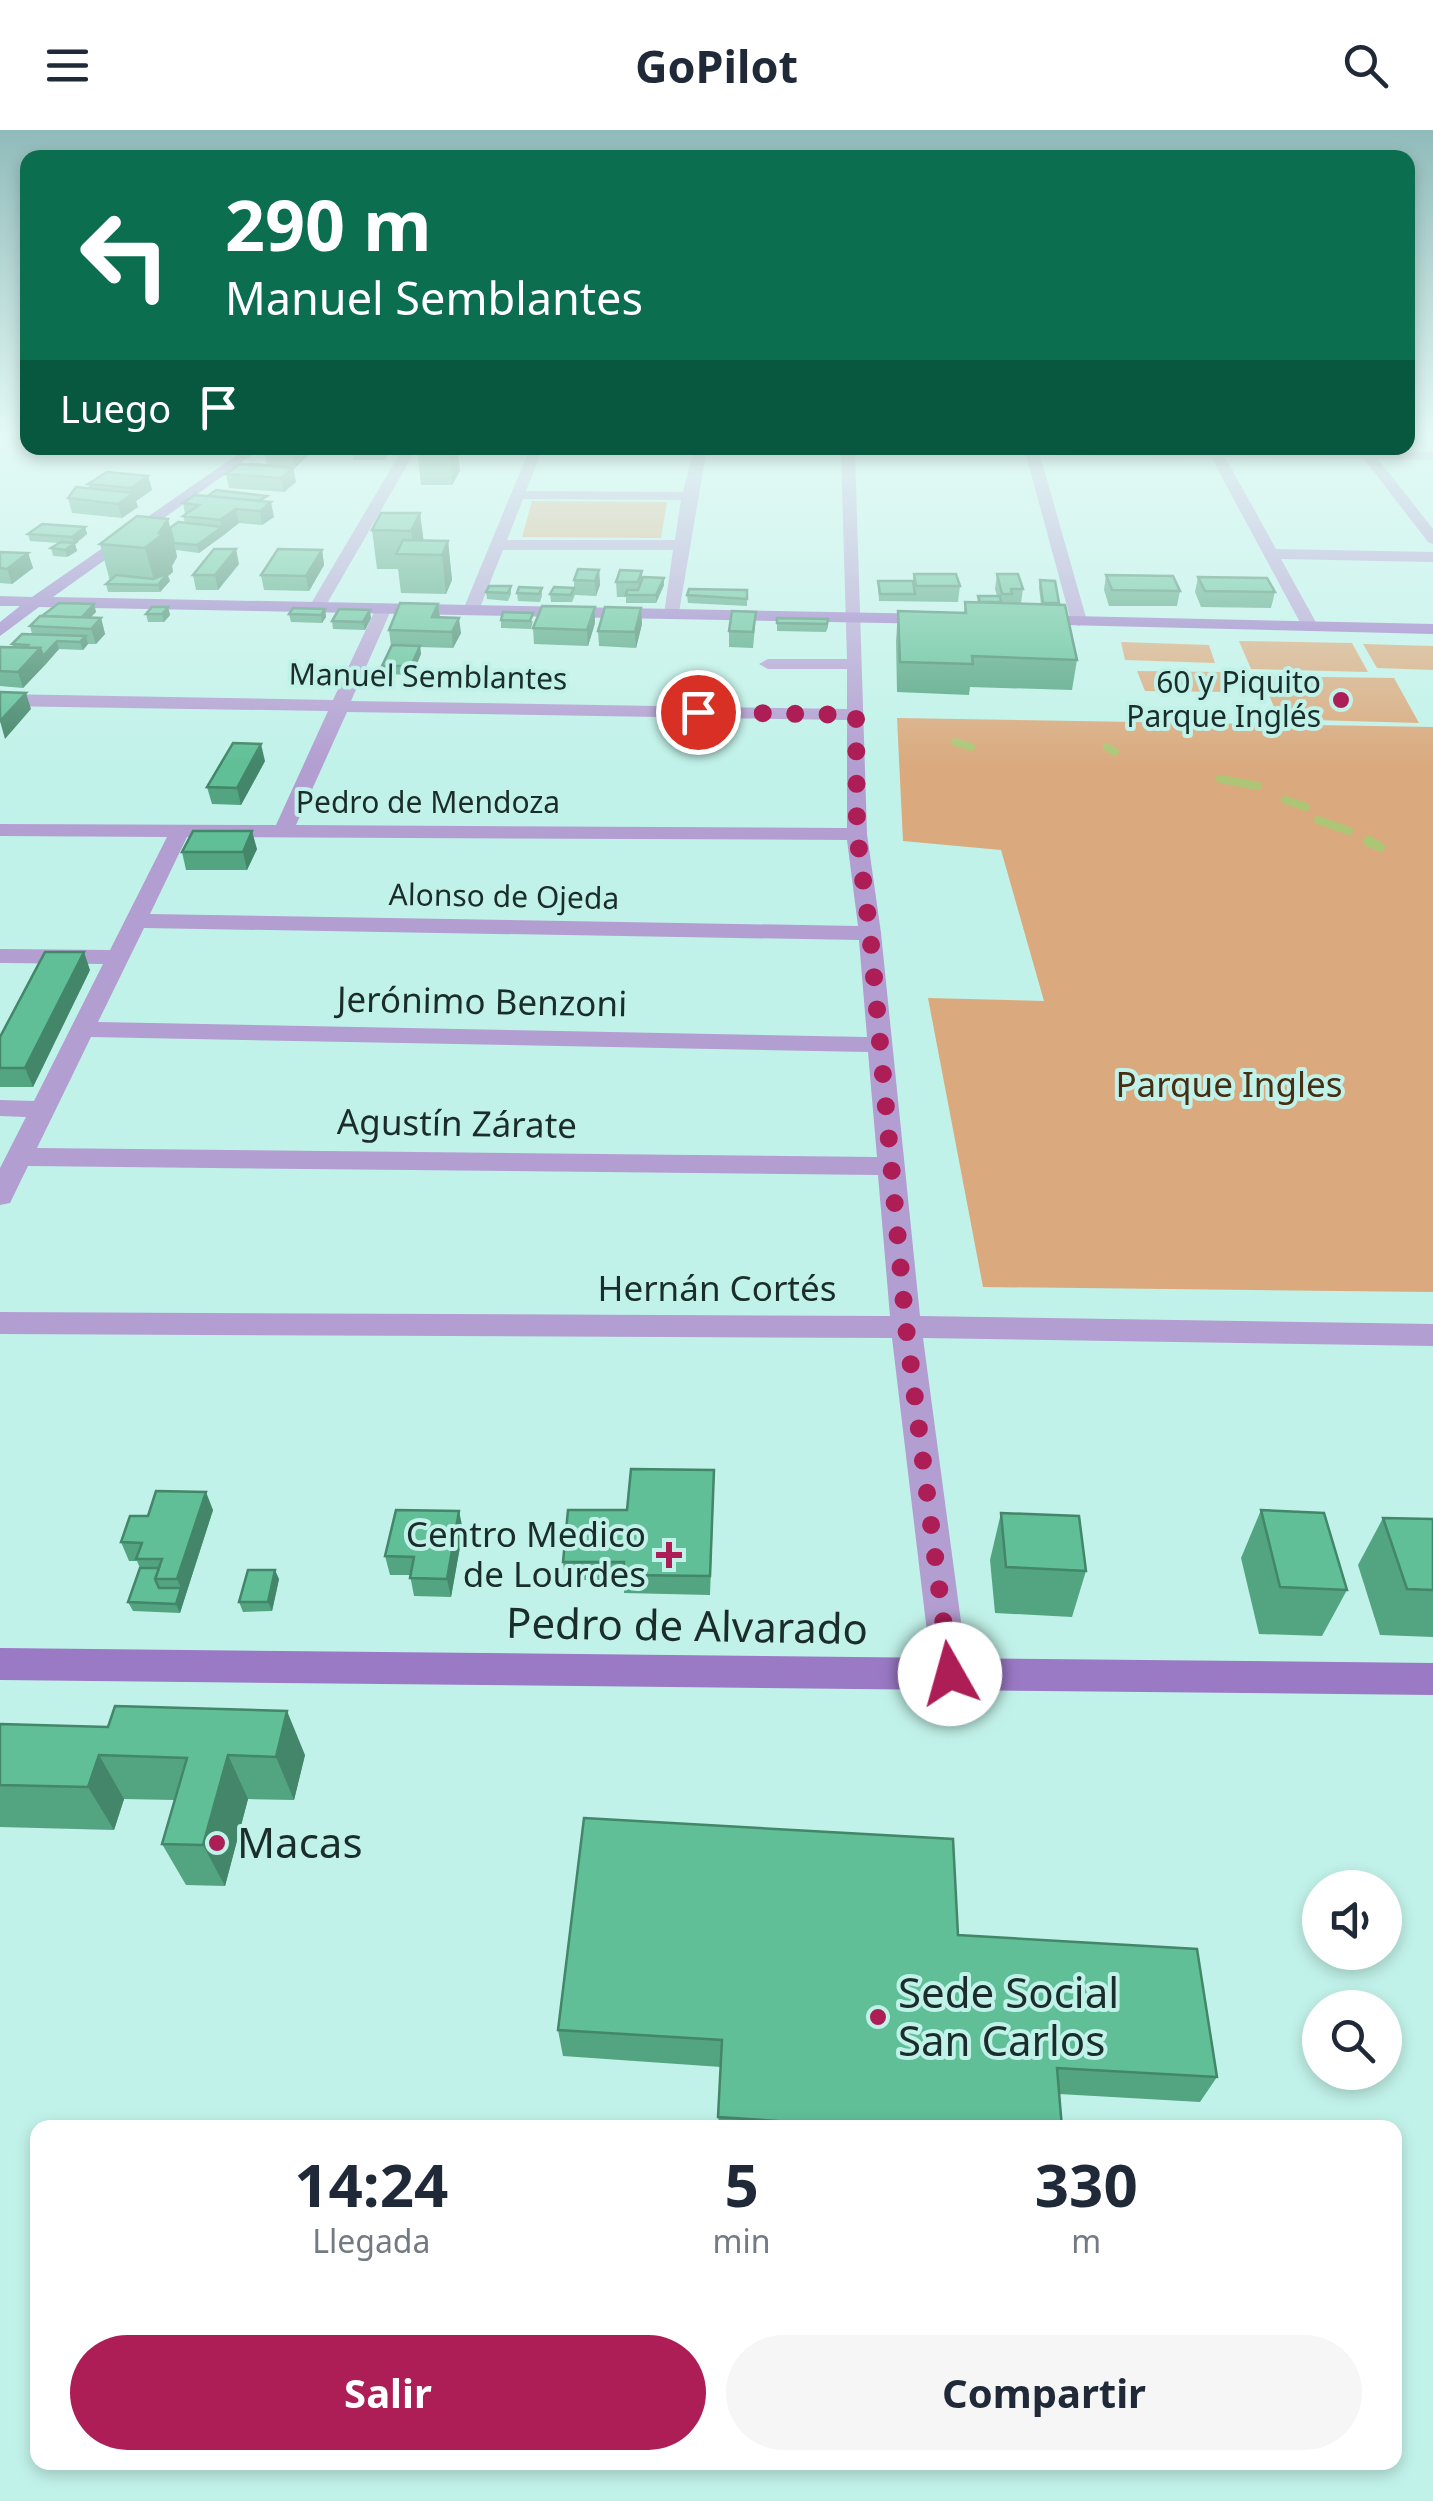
<!DOCTYPE html>
<html lang="es">
<meta charset="utf-8">
<style>
:root{--surface:#fff;--page:#f6f6f7;--text:#1f2937;--muted:#747a83;--accent:#ad1e57}
body{margin:0;font-family:"Noto Sans",sans-serif;background:var(--page);color:var(--text);height:100vh;display:flex;flex-direction:column;font-size:38px;white-space:nowrap}
*{box-sizing:border-box;margin:0}
p{font-size:32px;color:var(--muted)}
.icon{flex:none;width:55px;height:55px;fill:none;stroke:currentColor;stroke-width:2;stroke-linecap:round;stroke-linejoin:round}
.map{position:relative;flex:1;overflow:hidden}
.sheet{position:absolute;left:30px;top:1990px;width:1372px;height:350px;display:flex;flex-direction:column;background:var(--surface);border-radius:20px;box-shadow:0 5px 15px #0003}
.sheet>*{flex:none}
.hud{position:absolute;left:20px;top:20px;width:1395px;height:305px;border-radius:20px;box-shadow:0 5px 15px #0003;background:#0b6e4f;color:#fff;overflow:hidden}
.buttons{position:absolute;left:1302px;top:1740px;display:grid;gap:20px}
.buttons a{display:grid;place-items:center;width:100px;height:100px;border-radius:50%;background:var(--surface);box-shadow:0 5px 15px #0003;font-size:50px}
.pin{position:absolute;display:grid;place-items:center;width:85px;height:85px;color:#fff;margin:-42px;border:5px solid #fff;border-radius:50%;box-shadow:0 2px 10px #0007}
.me{position:absolute;width:110px;margin:-55px;rotate:353deg;stroke-linejoin:round;filter:drop-shadow(0 0 8px #0008)}
.turn{display:flex;align-items:center;gap:35px;height:210px;padding:0 40px;font-size:45px}
.turn .icon{width:130px;height:130px;stroke-width:2.5}
.turn b{display:block;font-size:70px;line-height:85px}
.then{display:flex;align-items:center;height:95px;padding:0 40px;background:#0003;gap:20px;font-size:38px}
.eta{display:flex;justify-content:space-evenly;align-items:center;height:170px;text-align:center}
.eta b{font-size:60px;font-weight:700;line-height:70px}
.primary-button{display:flex;gap:20px;margin-top:auto;padding:20px 40px}
.primary-button a{flex:1;height:115px;border-radius:60px;background:var(--accent);color:#fff;font-size:40px;font-weight:700;line-height:115px;text-align:center}
.primary-button a+a{background:var(--page);color:var(--text)}
header{display:flex;justify-content:space-between;align-items:center;height:130px;padding:0 40px;background:var(--surface);font-size:45px;font-weight:700}
.map>svg:first-child{display:block}
</style>
<header><svg class="icon" aria-label="menu" viewBox="0 0 24 24"><path d="M4 6h16M4 12h16M4 18h16"/></svg>GoPilot<svg class="icon" aria-label="search" viewBox="0 0 24 24"><circle cx="10" cy="10" r="6"/><path d="M15 15l6 6"/></svg></header>
<div class="map">
<svg width="1433" height="2371" viewBox="0 0 1433 2371">
<rect width="100%" height="100%" fill="#c1f2e9"/>
<g fill="#daaa7e">
<polygon points="532,371 667,372 661,408 522,407"/>
<polygon points="1239,511 1352,513 1368,542 1251,539"/>
<polygon points="1121,512 1209,515 1215,533 1125,530"/>
<polygon points="1363,514 1433,516 1433,540 1377,538"/>
<polygon points="1137,541 1221,542 1230,562 1145,561"/>
<polygon points="1261,546 1394,548 1419,593 1279,589"/>
<polygon points="897,588 1433,597 1433,1162 983,1157 928,868 1044,871 1001,720 903,711"/>
</g>
<g fill="none" stroke-linecap="round" stroke-linejoin="round">
<g stroke="#adc676" stroke-width="8">
<polyline points="955,612 971,617"/>
<polyline points="1107,617 1115,622"/>
<polyline points="1220,649 1258,656"/>
<polyline points="1285,670 1306,677"/>
<polyline points="1318,690 1349,701"/>
<polyline points="1368,711 1373,713"/>
</g>
<polyline stroke="#adc676" stroke-width="10" points="1368,711 1380,717"/>
<g fill="#b39ed1" fill-rule="evenodd">
<polygon points="403,318 417,318 325,477 311,481 309,477"/>
<path d="M 530,318 L 543,318 L 526,361 L 683,362 L 694,318 L 707,318 L 678,488 L 664,484 L 673,420 L 503,420 L 479,480 L 465,484 L 463,480 ZM 523,369 L 681,370 L 675,410 L 507,410 Z"/>
<path d="M 807,318 L 1357,321 L 1356,318 L 1369,318 L 1372,321 L 1433,322 L 1433,330 L 1378,329 L 1433,399 L 1433,414 L 1428,412 L 1364,329 L 1225,327 L 1276,419 L 1433,422 L 1433,432 L 1281,429 L 1318,496 L 1310,501 L 1302,496 L 1211,327 L 1040,325 L 1087,491 L 1079,496 L 1071,491 L 1026,325 L 855,323 L 867,704 L 881,803 L 920,1186 L 1433,1194 L 1433,1216 L 923,1208 L 968,1544 L 963,1555 L 950,1560 L 937,1555 L 932,1544 L 892,1208 L 0,1204 L 0,1182 L 890,1186 L 878,1045 L 28,1036 L 10,1073 L 0,1075 L 0,1038 L 26,987 L 0,986 L 0,970 L 34,971 L 103,834 L 0,833 L 0,819 L 110,820 L 167,707 L 0,706 L 0,694 L 276,695 L 328,581 L 0,576 L 0,564 L 333,570 L 376,478 L 384,473 L 392,478 L 351,571 L 847,579 L 847,539 L 768,539 L 759,534 L 768,529 L 847,529 L 841,322 L 813,322 ZM 347,582 L 847,590 L 847,698 L 296,695 ZM 187,707 L 847,710 L 858,796 L 150,784 ZM 144,798 L 859,810 L 867,907 L 98,892 ZM 91,907 L 868,922 L 877,1027 L 37,1018 Z"/>
</g>
<g fill="#9a79c5" fill-rule="evenodd">
<polygon points="247,318 262,318 53,467 937,484 945,489 937,494 39,477 0,506 0,492 20,476 0,476 0,466 32,467"/>
<polygon points="1028,485 1433,494 1433,504 1022,494 1022,486"/>
<polygon points="0,1518 1433,1533 1433,1565 0,1550"/>
</g>
</g>
<g fill="#53a481">
<polygon points="264,318 316,318 293,338 296,352 284,362 229,358 226,344 267,335"/>
<polygon points="355,318 390,318 390,319 385,330 353,330 352,323"/>
<polygon points="417,318 457,318 460,341 452,355 421,355"/>
<polygon points="148,346 152,360 136,371 138,377 122,388 72,383 68,368 90,358 88,354"/>
<polygon points="268,372 274,387 262,395 239,393 199,423 176,420 177,427 172,436 173,442 168,446 170,451 160,462 108,462 106,454 110,451 100,414 168,389 170,398 185,393 183,386 185,384 183,373"/>
<polygon points="420,383 423,411 448,411 452,450 446,464 401,463 398,439 377,439 372,400"/>
<polygon points="85,397 87,404 75,414 77,421 67,427 53,426 51,418 59,413 30,411 28,404"/>
<polygon points="322,420 324,435 309,461 264,460 261,445"/>
<polygon points="0,422 28,423 33,438 12,454 0,453"/>
<polygon points="239,434 218,460 196,460 193,445"/>
<polygon points="599,440 600,455 596,466 575,465 572,472 551,472 550,464 574,458 574,450"/>
<polygon points="642,441 642,448 664,455 656,473 626,473 626,467 617,467 616,452"/>
<polygon points="914,444 960,456 958,472 879,471 878,451 913,451"/>
<polygon points="997,444 1023,459 1021,473 1041,474 1039,458 1040,450 1055,451 1059,475 1077,530 1072,560 970,557 969,565 897,562 896,511 898,481 964,483 965,472 977,472 978,466 997,466 995,459"/>
<polygon points="1106,445 1180,461 1177,476 1109,476 1104,460"/>
<polygon points="1198,447 1275,462 1271,478 1201,477 1195,462"/>
<polygon points="511,456 511,464 508,471 487,469 486,462"/>
<polygon points="542,458 542,466 540,472 518,471 517,463"/>
<polygon points="747,460 747,476 688,473 687,465"/>
<polygon points="94,474 96,482 90,488 101,488 105,504 96,514 88,514 83,520 59,519 23,558 0,556 0,517 13,517 12,514 32,504 30,496"/>
<polygon points="438,474 440,487 461,503 453,518 420,517 421,524 412,545 384,544 382,536 391,516 389,500"/>
<polygon points="168,477 170,485 164,492 148,492 146,484"/>
<polygon points="641,478 642,494 636,518 599,516 598,501"/>
<polygon points="325,479 326,487 322,493 291,492 289,484"/>
<polygon points="371,488 365,500 333,499 332,491"/>
<polygon points="777,488 828,489 828,497 826,502 777,501"/>
<polygon points="501,490 533,491 531,499 501,498"/>
<polygon points="595,493 588,516 534,514 533,498"/>
<polygon points="755,497 753,518 729,517 729,501"/>
<polygon points="265,631 241,675 212,674 207,657"/>
<polygon points="257,719 247,740 186,740 182,722"/>
<polygon points="90,840 33,957 0,957 0,907"/>
<polygon points="714,1359 710,1465 624,1463 624,1450 565,1450 563,1432"/>
<polygon points="213,1380 180,1483 133,1481 128,1472 140,1438 137,1431 129,1431 121,1412 148,1386"/>
<polygon points="1261,1380 1347,1460 1322,1506 1259,1504 1241,1428"/>
<polygon points="1001,1383 1086,1441 1072,1487 995,1483 990,1430"/>
<polygon points="1383,1388 1433,1389 1433,1507 1380,1505 1358,1435"/>
<polygon points="463,1400 451,1467 414,1466 410,1445 390,1445 385,1426"/>
<polygon points="279,1449 272,1481 243,1482 239,1472"/>
<polygon points="0,1594 305,1625 294,1670 248,1669 225,1756 186,1755 162,1714 175,1670 124,1669 114,1700 0,1697"/>
<polygon points="958,1805 1217,1947 1200,1972 1059,1964 1062,1998 718,1998 721,1937 563,1926 558,1900"/>
</g>
<g fill="#438669">
<polygon points="291,318 316,318 295,338"/>
<polygon points="449,318 457,318 460,341 452,355 448,320"/>
<polygon points="293,338 296,352 284,362 281,348"/>
<polygon points="148,346 152,360 136,371 138,377 122,388 118,374 132,365 131,358"/>
<polygon points="271,372 274,387 262,395 260,381"/>
<polygon points="236,379 239,393 224,405 220,390"/>
<polygon points="420,383 425,421 414,424 411,401"/>
<polygon points="168,389 177,427 172,436 173,442 168,446 170,451 160,462 158,455 155,454 145,418"/>
<polygon points="85,397 87,404 75,414 77,421 67,427 65,420 74,414 72,407"/>
<polygon points="222,397 224,405 199,423 197,415"/>
<polygon points="448,411 452,450 446,464 442,425"/>
<polygon points="236,419 239,434 218,460 215,445"/>
<polygon points="322,420 324,435 309,461 306,446"/>
<polygon points="28,423 33,438 12,454 7,439"/>
<polygon points="599,440 600,455 596,466 595,451"/>
<polygon points="664,448 664,455 656,473 656,465"/>
<polygon points="94,474 96,482 80,498 74,495"/>
<polygon points="438,474 440,490 432,487"/>
<polygon points="168,477 170,485 164,492 162,484"/>
<polygon points="595,477 595,493 588,516 587,500"/>
<polygon points="641,478 642,494 636,518 635,502"/>
<polygon points="325,479 326,487 322,493 321,485"/>
<polygon points="370,480 371,488 365,500 363,492"/>
<polygon points="101,488 105,504 96,514 91,499"/>
<polygon points="459,488 461,503 453,518 452,502"/>
<polygon points="86,506 88,514 83,520 80,512"/>
<polygon points="57,511 59,519 46,534 43,526"/>
<polygon points="420,516 421,524 412,545 411,536"/>
<polygon points="40,518 46,534 23,558 18,542"/>
<polygon points="26,563 31,579 5,609 0,591"/>
<polygon points="261,614 265,631 241,675 237,658"/>
<polygon points="252,701 257,719 247,740 243,722"/>
<polygon points="84,822 90,840 33,957 25,938"/>
<polygon points="206,1362 213,1380 185,1467 177,1449"/>
<polygon points="459,1381 463,1400 451,1467 447,1449"/>
<polygon points="275,1440 279,1449 272,1481 268,1472"/>
<polygon points="181,1458 185,1467 180,1483 176,1474"/>
<polygon points="287,1581 305,1625 294,1670 276,1627"/>
<polygon points="99,1625 124,1669 114,1700 88,1657"/>
<polygon points="228,1625 248,1669 225,1756 203,1715"/>
</g>
<g fill="#60bf96" stroke="#438669" stroke-width="2.5">
<polygon points="355,318 387,318 384,323 352,323"/>
<polygon points="417,318 449,318 448,320 416,319"/>
<polygon points="240,334 293,338 281,348 226,344"/>
<polygon points="250,334 290,337 249,335"/>
<polygon points="107,342 148,346 131,358 88,354"/>
<polygon points="76,357 134,363 118,374 68,368"/>
<polygon points="216,360 267,366 259,371 208,366"/>
<polygon points="195,365 271,372 260,381 236,379 220,390 183,386 199,375 183,373"/>
<polygon points="381,383 420,383 411,401 372,400"/>
<polygon points="137,386 168,389 159,403 164,403 145,418 100,414"/>
<polygon points="178,392 222,397 197,415 174,413 170,398"/>
<polygon points="42,394 85,397 72,407 28,404"/>
<polygon points="403,410 448,411 442,425 396,424"/>
<polygon points="61,412 75,413 65,420 51,418"/>
<polygon points="214,419 236,419 215,445 193,445"/>
<polygon points="278,419 322,420 306,446 261,445"/>
<polygon points="0,422 28,423 7,439 0,438"/>
<polygon points="578,439 599,440 595,451 574,450"/>
<polygon points="620,440 642,441 638,452 616,452"/>
<polygon points="168,443 158,455 106,454 116,445 153,449"/>
<polygon points="914,444 956,444 960,456 916,456"/>
<polygon points="997,444 1018,444 1023,459 1011,459 1012,464 1002,464"/>
<polygon points="1106,445 1173,446 1180,461 1112,460"/>
<polygon points="643,447 664,448 656,465 626,465 627,460 638,460"/>
<polygon points="1198,447 1267,448 1275,462 1205,461"/>
<polygon points="1040,450 1055,451 1059,473 1043,473"/>
<polygon points="878,451 913,451 915,464 880,464"/>
<polygon points="489,456 511,456 508,463 486,462"/>
<polygon points="519,457 542,458 539,464 517,463"/>
<polygon points="554,457 574,458 571,465 550,464"/>
<polygon points="689,459 747,460 747,469 687,465"/>
<polygon points="978,466 1000,466 1001,472 980,472"/>
<polygon points="965,472 1065,475 1077,530 972,526 973,534 900,532 898,481 966,483"/>
<polygon points="59,473 94,474 81,488 42,486"/>
<polygon points="400,473 438,474 432,487 459,488 452,502 389,500"/>
<polygon points="542,476 595,477 587,500 533,498"/>
<polygon points="152,477 168,477 162,484 146,484"/>
<polygon points="605,477 641,478 635,502 598,501"/>
<polygon points="293,478 325,479 321,485 289,484"/>
<polygon points="339,479 370,480 363,492 332,491"/>
<polygon points="732,481 756,482 753,502 729,501"/>
<polygon points="503,482 533,483 530,491 501,490"/>
<polygon points="40,486 101,488 91,499 30,496"/>
<polygon points="777,488 828,489 827,494 777,493"/>
<polygon points="22,504 86,506 80,512 57,511 43,526 40,518 25,518 28,515 12,514"/>
<polygon points="392,515 420,516 411,536 382,536"/>
<polygon points="0,517 40,518 18,542 0,541"/>
<polygon points="0,562 26,563 0,591"/>
<polygon points="233,613 261,614 237,658 207,657"/>
<polygon points="193,701 252,701 243,722 182,722"/>
<polygon points="45,822 84,822 25,938 0,938 0,907"/>
<polygon points="631,1339 714,1340 710,1446 623,1445 624,1432 563,1432 568,1380 627,1380"/>
<polygon points="156,1361 206,1362 177,1449 155,1449 162,1429 136,1429 142,1413 121,1412 130,1386 148,1386"/>
<polygon points="396,1380 459,1381 447,1449 410,1448 414,1427 385,1426"/>
<polygon points="1261,1380 1324,1383 1347,1460 1280,1457"/>
<polygon points="1001,1383 1079,1386 1086,1441 1006,1437"/>
<polygon points="1383,1388 1433,1389 1433,1460 1407,1459"/>
<polygon points="140,1438 159,1438 155,1449 159,1458 181,1458 176,1474 128,1472"/>
<polygon points="248,1440 275,1440 268,1472 239,1472"/>
<polygon points="115,1576 287,1581 276,1627 228,1625 203,1715 162,1714 187,1628 99,1625 88,1657 0,1655 0,1594 108,1597"/>
<polygon points="584,1688 953,1709 958,1805 1197,1819 1217,1947 1057,1938 1062,1998 882,1998 718,1987 722,1910 558,1900"/>
</g>
<linearGradient id="sky" x2="0" y2="1"><stop stop-color="#90bbba"/><stop offset="0.48" stop-color="#e3f9f5"/><stop offset="1" stop-color="#e3f9f5" stop-opacity="0"/></linearGradient>
<rect width="1433" height="635" fill="url(#sky)"/>
<g fill="none" stroke-linecap="round" stroke-linejoin="round">
<polyline stroke="#ad1e57" stroke-width="18" stroke-dasharray="0 32.4" points="698,582 856,585 857,704 870,803 906,1197 950,1544"/>
</g>
<g fill="#ad1e57" stroke="#c1f2e9" stroke-width="4">
<circle cx="1341" cy="570" r="10"/>
<path d="M664 1410h10v10h10v10h-10v10h-10v-10h-10v-10h10z"/>
<circle cx="217" cy="1713" r="10"/>
<circle cx="878" cy="1887" r="10"/>
</g>
<g text-anchor="middle" stroke-width="8" stroke-linejoin="round" paint-order="stroke">
<g font-size="30" fill="#1a2d2a" stroke="#c1f2e9">
<text transform="translate(428 547) rotate(1)" y="10">Manuel Semblantes</text>
<text x="428" y="683">Pedro de Mendoza</text>
<text transform="translate(504 767) rotate(1)" y="10">Alonso de Ojeda</text>
</g>
<g font-size="30" fill="#1a2d2a" stroke="#c1f2e9" text-anchor="end">
<text x="1321" y="563">60 y Piquito<tspan x="1321" dy="34">Parque Inglés</tspan></text>
</g>
<g font-size="35" fill="#1a2d2a" stroke="#c1f2e9">
<text transform="translate(482 872) rotate(1)" y="12">Jerónimo Benzoni</text>
<text transform="translate(457 994) rotate(1)" y="12">Agustín Zárate</text>
<text x="717" y="1171">Hernán Cortés</text>
</g>
<g font-size="35" fill="#472d12" stroke="#c1f2e9">
<text x="1229" y="967">Parque Ingles</text>
</g>
<g font-size="35" fill="#1a2d2a" stroke="#c1f2e9" text-anchor="end">
<text x="646" y="1417">Centro Medico<tspan x="646" dy="40">de Lourdes</tspan></text>
</g>
<g font-size="42" fill="#1a2d2a" stroke="#c1f2e9">
<text transform="translate(687 1496) rotate(1)" y="15">Pedro de Alvarado</text>
</g>
<g font-size="42" fill="#1a2d2a" stroke="#c1f2e9" text-anchor="start">
<text x="237" y="1728">Macas</text>
<text x="898" y="1878">Sede Social<tspan x="898" dy="48">San Carlos</tspan></text>
</g>
</g>
</svg>
<div class="buttons">
<a><svg class="icon" aria-label="sound" viewBox="0 0 24 24"><path d="M4 9h4l5-4v14l-5-4H4zM17 9q2 3 0 6"/></svg></a>
<a><svg class="icon" aria-label="search" viewBox="0 0 24 24"><circle cx="10" cy="10" r="6"/><path d="M15 15l6 6"/></svg></a>
</div>
<div class="pin" style="left:698px;top:582px;background:#d93025"><svg class="icon" aria-label="arrive" viewBox="0 0 24 24"><path d="M6 21V4h12l-3 4 3 4H6"/></svg></div>
<svg class="me" style="left:950px;top:1544px" viewBox="-20 -20 40 40"><circle r="19" fill="#fff"/><path d="M0-13L10 11 0 6-10 11z" fill="#ad1e57"/></svg>
<div class="hud">
<div class="turn"><svg class="icon" aria-label="left" viewBox="0 0 24 24"><path d="M17 20v-9H6M10 6l-5 5 5 5"/></svg><div><b>290 m</b>Manuel Semblantes</div></div>
<div class="then">Luego<svg class="icon" aria-label="arrive" viewBox="0 0 24 24"><path d="M6 21V4h12l-3 4 3 4H6"/></svg></div>
</div>
<section class="sheet">
<div class="eta">
<div><b>14:24</b><p>Llegada</p></div>
<div><b>5</b><p>min</p></div>
<div><b>330</b><p>m</p></div>
</div>
<div class="primary-button"><a>Salir</a><a>Compartir</a></div>
</section>
</div>
